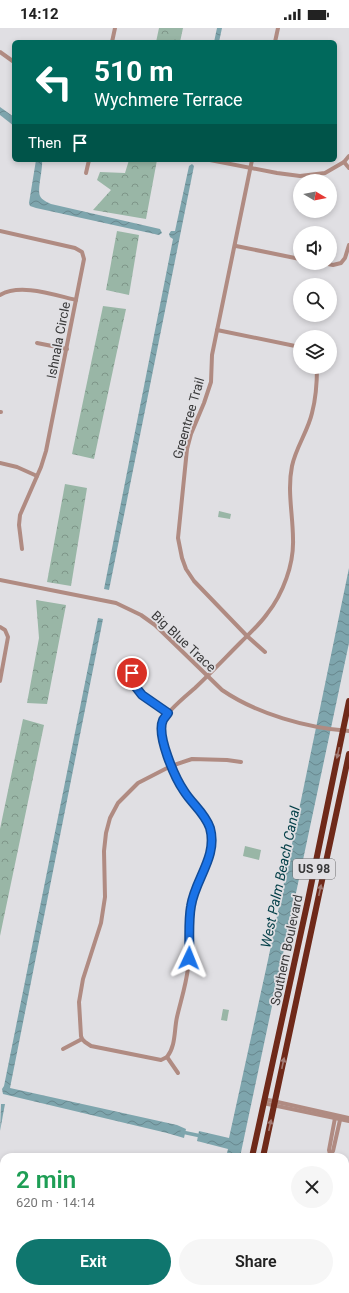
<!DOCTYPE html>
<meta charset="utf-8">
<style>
:root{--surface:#fff;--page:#f6f6f6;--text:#222;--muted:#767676;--accent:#0f766e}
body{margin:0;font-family:Roboto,sans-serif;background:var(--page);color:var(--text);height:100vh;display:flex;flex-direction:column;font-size:15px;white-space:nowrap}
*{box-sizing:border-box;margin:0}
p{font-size:13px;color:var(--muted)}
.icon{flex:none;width:22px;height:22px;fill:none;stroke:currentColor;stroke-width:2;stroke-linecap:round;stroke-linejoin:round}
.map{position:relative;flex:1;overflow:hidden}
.sheet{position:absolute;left:0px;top:1125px;width:349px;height:140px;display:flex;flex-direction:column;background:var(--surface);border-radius:12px 12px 0 0;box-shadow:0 2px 6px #0003}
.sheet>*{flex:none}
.hud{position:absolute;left:12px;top:12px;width:325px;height:122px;border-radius:6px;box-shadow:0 2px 6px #0003;background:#00695c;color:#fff;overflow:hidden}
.needle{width:26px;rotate:100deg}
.tools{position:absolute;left:293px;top:146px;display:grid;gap:8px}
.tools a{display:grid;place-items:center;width:44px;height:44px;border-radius:50%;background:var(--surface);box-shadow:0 2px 6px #0003;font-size:20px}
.pin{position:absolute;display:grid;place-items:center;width:34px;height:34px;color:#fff;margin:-17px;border:2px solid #fff;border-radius:50%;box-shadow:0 1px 4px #0007}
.me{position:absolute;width:44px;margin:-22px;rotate:2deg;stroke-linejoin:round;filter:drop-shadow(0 0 3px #0008)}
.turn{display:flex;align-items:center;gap:14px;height:84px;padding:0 16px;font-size:18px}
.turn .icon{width:52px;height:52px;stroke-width:2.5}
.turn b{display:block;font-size:28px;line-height:34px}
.then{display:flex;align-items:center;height:38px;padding:0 16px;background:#0003;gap:8px;font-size:15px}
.round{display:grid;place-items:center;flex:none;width:42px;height:42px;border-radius:21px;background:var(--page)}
.head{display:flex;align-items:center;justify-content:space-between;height:68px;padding:0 16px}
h1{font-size:24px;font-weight:600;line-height:30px;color:#1e9e55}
.action{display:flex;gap:8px;margin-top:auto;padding:8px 16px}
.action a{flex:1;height:46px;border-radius:24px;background:var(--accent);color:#fff;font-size:16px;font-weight:600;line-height:46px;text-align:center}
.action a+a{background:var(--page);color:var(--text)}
.status{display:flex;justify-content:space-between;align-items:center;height:28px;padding:0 20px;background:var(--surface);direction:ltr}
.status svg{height:11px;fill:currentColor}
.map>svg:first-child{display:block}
</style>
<div class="status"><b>14:12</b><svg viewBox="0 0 49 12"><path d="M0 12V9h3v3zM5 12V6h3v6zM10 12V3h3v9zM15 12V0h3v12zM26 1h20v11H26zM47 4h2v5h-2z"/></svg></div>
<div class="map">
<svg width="349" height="1265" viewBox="0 0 349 1265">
<defs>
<pattern id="forest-crowns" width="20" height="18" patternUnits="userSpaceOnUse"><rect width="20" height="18" fill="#99b6a6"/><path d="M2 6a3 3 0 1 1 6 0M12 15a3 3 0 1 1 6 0" fill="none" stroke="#7e9588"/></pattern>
<pattern id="water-waves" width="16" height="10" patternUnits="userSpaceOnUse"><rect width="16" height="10" fill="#7ea5ad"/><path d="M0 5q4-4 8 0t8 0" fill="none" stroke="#68878e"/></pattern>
</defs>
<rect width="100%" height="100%" fill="#e0dfe3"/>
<g fill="url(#forest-crowns)">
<polygon points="159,0 183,0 180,14 156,14"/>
<polygon points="129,132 157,132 146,191 93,182 111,162 97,152 100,144 125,145"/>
<polygon points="117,203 139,207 129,267 106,262"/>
<polygon points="103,278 126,281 94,431 72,426"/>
<polygon points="65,456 87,460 71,558 47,554"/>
<polygon points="36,572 66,577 47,676 27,675 39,610"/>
<polygon points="23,691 44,697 0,908 0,801"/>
<polygon points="171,1261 193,1261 192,1265 170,1265"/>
</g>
<g fill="#99b6a6">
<polygon points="219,483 231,486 230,491 218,489"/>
<polygon points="245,818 261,822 259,832 243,828"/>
<polygon points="223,981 229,982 227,993 221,992"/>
</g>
<g fill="url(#water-waves)">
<polygon points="217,0 222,0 219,14 214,14"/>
<polygon points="0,79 14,89 14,98 0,87"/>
<path d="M 36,132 L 42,132 C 43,142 37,161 40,168 C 42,172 47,174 51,176 L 160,201 L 162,205 L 159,207 L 36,180 L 30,178 L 29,175 Z"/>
<polygon points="192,136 194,138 109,562 104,561 173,211 170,209 169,206 171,203 175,203 189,138"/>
<polygon points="349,540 349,615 240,1129 226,1129 228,1121 197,1113 199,1103 229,1110 268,932"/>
<polygon points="98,590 103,591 10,1060 177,1097 186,1101 184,1110 167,1105 3,1066 2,1061 4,1058"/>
<polygon points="1,1076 5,1076 0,1103"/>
<polygon points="345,1143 349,1144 349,1160 345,1158"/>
</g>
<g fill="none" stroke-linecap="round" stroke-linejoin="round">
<polyline stroke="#7ea5ad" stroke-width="3.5" points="182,1104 201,1108"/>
<g stroke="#b08b82" stroke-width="4">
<polyline points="112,14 115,0"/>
<polyline points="275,14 278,0"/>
<polyline points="0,24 14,34"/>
<polyline points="210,132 277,145 300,148 325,145 344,134 349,128"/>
<polyline points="252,132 212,327 211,354 204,375 191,406 187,421 178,510 182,530 186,541 194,553 247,608 265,624"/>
<polyline points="344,134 349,140"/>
<polyline points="86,145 89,132"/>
<polyline points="0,203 75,220 82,224 84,231 46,423 41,439 20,487 19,497 22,521"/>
<polyline points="236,218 300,231"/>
<polyline points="323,235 333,237 341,235 345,230 349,217"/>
<path d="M 0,267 C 20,255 54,267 76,272"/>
<polyline points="217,302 300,319"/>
<polyline points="37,315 67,321"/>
<polyline points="0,384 1,384"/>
<polyline points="0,435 17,439 37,448"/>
<path d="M 0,552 L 116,575 L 141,587 L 155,597 L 222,662 C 257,686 307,700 349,703"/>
<polyline points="0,599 5,602 8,609 0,653"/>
<polyline points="132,645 135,659 142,667 168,685"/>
<path d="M 241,734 L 227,732 L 192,731 L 171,738 L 138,755 L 118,775 L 110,790 L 106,805 L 104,823 L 105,869 L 101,895 L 83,951 L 79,974 L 81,1008 L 82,1011 L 85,1014 L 91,1018 L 161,1032 L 167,1029 C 176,1018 174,1002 177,989 C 181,972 186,957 188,940 C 191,920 188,899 191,879 C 195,852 220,827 209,798 C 204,784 193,776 184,765 C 175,752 157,708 163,693 C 166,684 187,667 195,660 C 211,645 226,629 241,614 C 250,605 260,596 267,586 C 283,566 294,536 293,511 C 293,487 287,463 292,438 C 296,419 308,403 312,385 C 316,370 317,354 317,339"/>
<polyline points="63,1021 82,1011"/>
<polyline points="167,1029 178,1045"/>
<polyline points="264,1071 349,1090"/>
<polyline points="263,1075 349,1093"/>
<polyline points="330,1126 329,1122 335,1090"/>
<polyline points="329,1129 333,1123 340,1092"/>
<polyline points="345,1169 349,1170"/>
<polyline points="38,1265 42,1261"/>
<polyline points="44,1265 47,1261"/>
</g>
<g stroke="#814436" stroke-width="5">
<polyline points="0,1181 4,1182"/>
<polyline points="0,1189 4,1191"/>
<polyline points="96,1261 102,1265"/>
<polyline points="113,1261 121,1265"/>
</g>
<g stroke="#6f2919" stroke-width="6">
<polyline points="252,1129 308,872 349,673"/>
<polyline points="263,1129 349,726"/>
<polyline points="223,1265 224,1261"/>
<polyline points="234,1265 235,1261"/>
</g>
</g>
<defs><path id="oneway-solid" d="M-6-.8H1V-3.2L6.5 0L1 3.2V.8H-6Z"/></defs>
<g fill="#a27b74">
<use href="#oneway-solid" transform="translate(338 725) rotate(102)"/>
<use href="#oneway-solid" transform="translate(320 862) rotate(-78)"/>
<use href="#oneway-solid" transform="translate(283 1035) rotate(-78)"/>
<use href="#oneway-solid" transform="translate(270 1097) rotate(-78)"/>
</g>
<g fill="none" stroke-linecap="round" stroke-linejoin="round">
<defs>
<path id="route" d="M 132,645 L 135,658 L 142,667 L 168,685 C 167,687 164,690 163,692 C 156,707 175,750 184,763 C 192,776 205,785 210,800 C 218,829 195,851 191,878 C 188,895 190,913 189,930"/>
</defs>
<use href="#route" stroke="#114b97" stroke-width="10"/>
<use href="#route" stroke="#1a73e8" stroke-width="7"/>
</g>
<g text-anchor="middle" stroke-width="3.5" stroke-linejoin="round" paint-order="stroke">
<rect fill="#e0dfe3" stroke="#6b6b6d" stroke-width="1" x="293" y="831" width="42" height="20" rx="3"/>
<g font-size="12" font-weight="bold" fill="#39393a">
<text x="314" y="845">US 98</text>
</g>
<g font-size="13" fill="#39393a" stroke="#e0dfe3">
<text transform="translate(58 312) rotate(-79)" y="5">Ishnala Circle</text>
<text transform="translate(188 390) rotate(-74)" y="5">Greentree Trail</text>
<text transform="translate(184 613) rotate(43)" y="5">Big Blue Trace</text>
<text transform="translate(286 922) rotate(-78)" y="5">Southern Boulevard</text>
</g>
<g font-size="14" font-style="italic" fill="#003d46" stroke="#e0dfe3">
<text transform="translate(280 849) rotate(-78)" y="5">West Palm Beach Canal</text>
</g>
</g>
</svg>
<div class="tools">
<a><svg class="needle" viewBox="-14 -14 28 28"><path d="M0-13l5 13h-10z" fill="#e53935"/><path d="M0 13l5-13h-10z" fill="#767676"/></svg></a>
<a><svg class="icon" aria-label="sound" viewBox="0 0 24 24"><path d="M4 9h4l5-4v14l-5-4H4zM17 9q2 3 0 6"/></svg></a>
<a><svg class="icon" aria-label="search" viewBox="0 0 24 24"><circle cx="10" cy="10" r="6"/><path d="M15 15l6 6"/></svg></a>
<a><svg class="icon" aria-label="layers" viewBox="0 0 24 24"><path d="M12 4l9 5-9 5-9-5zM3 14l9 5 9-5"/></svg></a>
</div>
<div class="pin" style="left:132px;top:645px;background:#d93025"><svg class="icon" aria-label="arrive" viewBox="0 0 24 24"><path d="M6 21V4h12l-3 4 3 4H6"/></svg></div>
<svg class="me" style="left:189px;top:930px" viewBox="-20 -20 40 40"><path d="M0-17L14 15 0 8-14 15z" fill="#1a73e8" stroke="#fff" stroke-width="4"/></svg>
<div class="hud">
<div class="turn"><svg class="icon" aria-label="left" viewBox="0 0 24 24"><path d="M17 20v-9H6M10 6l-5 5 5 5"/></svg><div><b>510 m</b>Wychmere Terrace</div></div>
<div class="then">Then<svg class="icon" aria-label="arrive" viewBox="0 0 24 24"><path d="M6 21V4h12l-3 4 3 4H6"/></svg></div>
</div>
<section class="sheet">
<div class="head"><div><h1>2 min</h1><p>620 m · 14:14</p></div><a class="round"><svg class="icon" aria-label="close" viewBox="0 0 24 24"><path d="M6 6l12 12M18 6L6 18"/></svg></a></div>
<div class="action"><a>Exit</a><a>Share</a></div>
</section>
</div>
